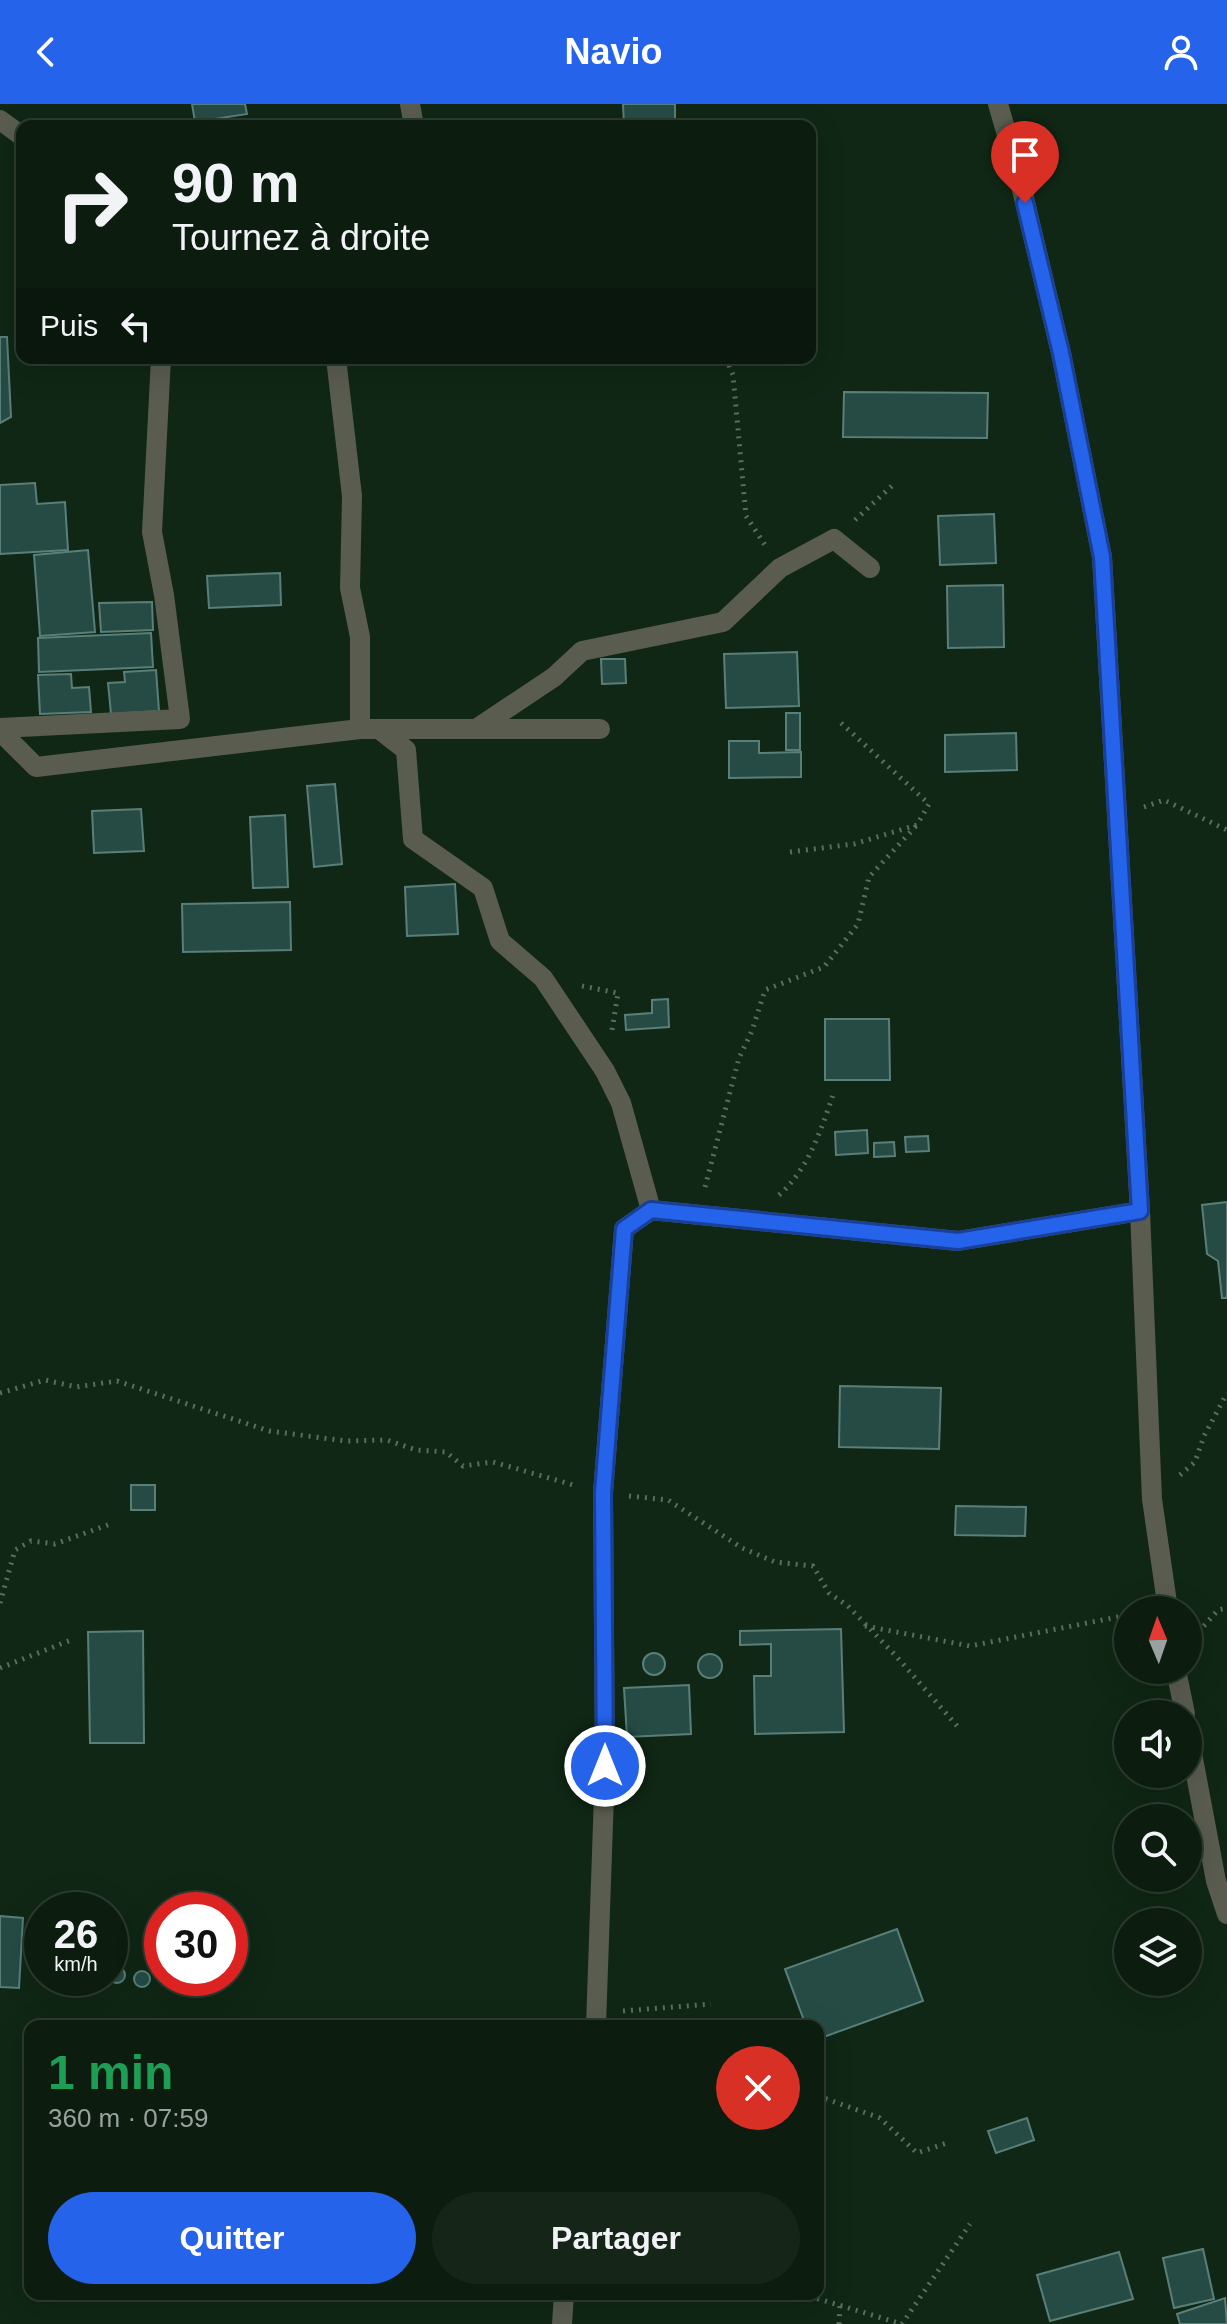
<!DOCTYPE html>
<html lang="fr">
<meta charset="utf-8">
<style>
:root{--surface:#0c1d10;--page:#152619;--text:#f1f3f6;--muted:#9aa29f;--line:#2c3b30;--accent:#2563eb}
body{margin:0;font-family:Arial,sans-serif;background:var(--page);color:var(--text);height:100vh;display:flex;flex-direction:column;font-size:30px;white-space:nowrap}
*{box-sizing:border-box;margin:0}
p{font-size:26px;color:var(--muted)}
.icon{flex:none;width:44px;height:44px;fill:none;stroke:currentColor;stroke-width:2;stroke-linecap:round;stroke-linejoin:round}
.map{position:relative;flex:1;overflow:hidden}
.panel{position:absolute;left:24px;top:1916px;width:800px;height:280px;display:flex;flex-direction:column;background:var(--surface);border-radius:16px;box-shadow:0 8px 32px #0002,0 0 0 2px var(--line)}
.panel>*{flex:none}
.hud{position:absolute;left:16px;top:16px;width:800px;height:244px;border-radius:16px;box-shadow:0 8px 32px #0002,0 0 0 2px var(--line);background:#0c1d10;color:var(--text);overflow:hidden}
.needle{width:52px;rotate:358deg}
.buttons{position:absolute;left:1114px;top:1492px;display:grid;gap:16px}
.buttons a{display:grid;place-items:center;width:88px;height:88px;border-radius:50%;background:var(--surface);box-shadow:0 8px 32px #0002,0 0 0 2px var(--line);font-size:40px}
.speed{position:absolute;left:24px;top:1788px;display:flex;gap:16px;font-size:40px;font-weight:700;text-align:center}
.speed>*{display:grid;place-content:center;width:104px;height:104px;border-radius:50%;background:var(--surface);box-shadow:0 8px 32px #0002,0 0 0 2px var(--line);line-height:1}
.speed small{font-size:20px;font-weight:400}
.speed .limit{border:12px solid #d22;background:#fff;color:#111}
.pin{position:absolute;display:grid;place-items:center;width:68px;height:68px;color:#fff;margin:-82px -34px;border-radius:50% 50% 50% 0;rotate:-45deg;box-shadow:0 0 8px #0007}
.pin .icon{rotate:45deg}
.me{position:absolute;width:88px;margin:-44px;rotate:0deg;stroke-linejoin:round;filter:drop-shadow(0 0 6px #0008)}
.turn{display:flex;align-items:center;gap:28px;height:168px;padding:0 24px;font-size:36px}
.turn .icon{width:104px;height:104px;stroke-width:2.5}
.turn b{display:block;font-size:56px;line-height:68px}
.then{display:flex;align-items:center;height:76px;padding:0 24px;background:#0003;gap:16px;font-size:30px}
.round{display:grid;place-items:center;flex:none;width:84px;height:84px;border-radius:42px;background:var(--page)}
.overview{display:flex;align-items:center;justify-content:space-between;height:136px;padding:0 24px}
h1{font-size:48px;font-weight:700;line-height:60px;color:#1e9e55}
.action{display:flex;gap:16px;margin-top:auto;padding:16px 24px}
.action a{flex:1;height:92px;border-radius:48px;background:var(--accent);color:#fff;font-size:32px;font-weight:700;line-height:92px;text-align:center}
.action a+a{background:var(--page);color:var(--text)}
header{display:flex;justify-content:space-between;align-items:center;height:104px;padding:0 24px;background:var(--accent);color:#fff;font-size:36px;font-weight:700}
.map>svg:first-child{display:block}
</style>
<header><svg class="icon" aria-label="back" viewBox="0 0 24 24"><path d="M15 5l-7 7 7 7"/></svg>Navio<svg class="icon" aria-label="person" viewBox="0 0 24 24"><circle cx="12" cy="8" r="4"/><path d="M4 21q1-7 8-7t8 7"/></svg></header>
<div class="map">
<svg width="1227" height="2220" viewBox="0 0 1227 2220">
<rect width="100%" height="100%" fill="#102715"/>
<g fill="#264b45" stroke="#597f79" stroke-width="2">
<polygon points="192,0 245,0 247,10 195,18"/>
<polygon points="623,0 675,0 675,22 624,22"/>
<polygon points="252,17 253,22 193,22"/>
<polygon points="0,233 7,233 11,313 0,319"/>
<polygon points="844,288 988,289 987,334 843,333"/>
<polygon points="35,379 37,400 65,398 68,446 0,450 0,381"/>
<polygon points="994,410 996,459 940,461 938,412"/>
<polygon points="88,446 95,528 40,532 34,451"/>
<polygon points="280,469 281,501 209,504 207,472"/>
<polygon points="1003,481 1004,543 948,544 947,482"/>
<polygon points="152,498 153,526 101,528 99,499"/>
<polygon points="151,529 153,563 39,568 38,534"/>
<polygon points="797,548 799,602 726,604 724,550"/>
<polygon points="601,555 625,555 626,579 602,580"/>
<polygon points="156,566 159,607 111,610 108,579 125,578 124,568"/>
<polygon points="71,570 72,584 89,583 91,608 40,610 38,571"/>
<rect x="786" y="609" width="14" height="37"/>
<polygon points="1016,629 1017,666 945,668 945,631"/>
<polygon points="729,637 759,637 759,649 801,648 801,673 729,674"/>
<polygon points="335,680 342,760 314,763 307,682"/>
<polygon points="141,705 144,747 94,749 92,707"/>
<polygon points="285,711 288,783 253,784 250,713"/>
<polygon points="455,780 458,830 407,832 405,783"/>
<polygon points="290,798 291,846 183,848 182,800"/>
<polygon points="668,895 669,923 626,926 625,911 652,909 652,896"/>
<polygon points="825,915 889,915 890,976 825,976"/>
<polygon points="867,1026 868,1049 836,1051 835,1028"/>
<polygon points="928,1032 929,1047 906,1048 905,1033"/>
<polygon points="894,1038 895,1052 874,1053 874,1039"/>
<polygon points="1227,1098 1227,1194 1222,1194 1218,1157 1207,1150 1202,1101"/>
<polygon points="840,1282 941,1284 939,1345 839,1343"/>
<rect x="131" y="1381" width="24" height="25"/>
<polygon points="956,1402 1026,1403 1025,1432 955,1431"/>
<polygon points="841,1525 844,1628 755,1630 754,1572 771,1572 771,1540 740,1541 740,1527"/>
<polygon points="143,1527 144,1639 90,1639 88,1528"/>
<circle cx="654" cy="1560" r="11"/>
<circle cx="710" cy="1562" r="12"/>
<polygon points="689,1581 691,1630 627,1633 624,1584"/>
<polygon points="0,1812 23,1814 19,1884 0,1883"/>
<polygon points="897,1825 923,1897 818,1935 818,1922 806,1922 785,1865"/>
<circle cx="117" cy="1871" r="8"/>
<circle cx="142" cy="1875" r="8"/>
<polygon points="1027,2014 1034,2036 996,2049 988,2027"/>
<polygon points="1203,2145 1214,2195 1174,2204 1163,2154"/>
<polygon points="1119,2148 1133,2195 1050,2217 1037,2171"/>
<polygon points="1225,2194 1227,2220 1180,2220 1177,2210"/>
</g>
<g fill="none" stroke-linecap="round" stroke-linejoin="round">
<g stroke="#5a6d5e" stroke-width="5" stroke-dasharray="2 6" stroke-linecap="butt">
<polyline points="726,254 733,271 746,412 765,441"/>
<polyline points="855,416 895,379"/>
<polyline points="1144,703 1164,696 1227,726"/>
<polyline points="790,748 854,740 917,721 929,700 840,618"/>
<polyline points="582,882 618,889 612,926"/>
<polyline points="705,1083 739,954 752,927 765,886 824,863 858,820 869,773 917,721"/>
<path d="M 779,1091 C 808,1066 821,1026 833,991"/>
<polyline points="0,1289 45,1276 76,1283 117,1277 269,1327 346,1337 387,1336 416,1346 446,1348 463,1362 493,1358 577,1382"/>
<polyline points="1180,1371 1195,1358 1204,1332 1227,1289"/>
<polyline points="629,1392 668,1396 742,1444 775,1458 813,1462 829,1489 848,1502 896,1552 958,1623"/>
<polyline points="0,1499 15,1446 31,1437 55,1440 113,1419"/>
<polyline points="865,1522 970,1542 1128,1511"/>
<polyline points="1188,1540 1218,1506 1227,1504"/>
<polyline points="0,1564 71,1536"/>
<polyline points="623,1907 711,1900"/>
<polyline points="818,1992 880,2014 917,2049 947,2039"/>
<polyline points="802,2190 902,2220 970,2120"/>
<polyline points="839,2220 840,2200"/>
</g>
<g stroke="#595c4f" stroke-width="20">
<polyline points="410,0 414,22"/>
<polyline points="998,0 1018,69 1061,249 1102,453 1140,1107 1152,1395 1168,1506"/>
<polyline points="0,16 22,32"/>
<polyline points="336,254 352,392 350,484 360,533 360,625"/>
<polyline points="0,624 180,615 164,491 152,428 161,254"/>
<polyline points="379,625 406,646 413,735 483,784 500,837 543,874 605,967 621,999 651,1106"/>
<polyline points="476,625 554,573 582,547 723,518 780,464 834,435 870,464"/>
<polyline points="0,627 36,663 360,625 600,625"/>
<polyline points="1176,1566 1185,1610"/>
<polyline points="1188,1628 1216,1777 1227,1810"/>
<polyline points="596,1922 605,1662 603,1389 624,1125 651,1106 958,1137 1140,1107"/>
<polyline points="562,2220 564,2190"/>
</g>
</g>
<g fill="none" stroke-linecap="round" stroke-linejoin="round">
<defs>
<polyline id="route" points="605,1662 603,1389 624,1125 651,1106 958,1137 1140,1107 1102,453 1061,249 1025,99"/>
</defs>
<use href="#route" stroke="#184099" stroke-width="20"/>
<use href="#route" stroke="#2563eb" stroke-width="14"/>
</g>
</svg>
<div class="buttons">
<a><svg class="needle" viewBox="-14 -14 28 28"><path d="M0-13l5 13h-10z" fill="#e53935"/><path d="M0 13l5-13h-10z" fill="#9aa29f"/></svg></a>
<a><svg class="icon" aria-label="sound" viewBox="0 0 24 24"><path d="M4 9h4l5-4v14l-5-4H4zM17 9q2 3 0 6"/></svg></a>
<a><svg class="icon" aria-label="search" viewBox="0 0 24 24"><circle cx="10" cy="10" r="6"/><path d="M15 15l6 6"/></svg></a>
<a><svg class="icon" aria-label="layers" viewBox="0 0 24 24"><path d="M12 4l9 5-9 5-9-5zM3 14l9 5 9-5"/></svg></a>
</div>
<div class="speed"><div>26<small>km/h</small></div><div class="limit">30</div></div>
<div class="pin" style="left:1025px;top:99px;background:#d93025"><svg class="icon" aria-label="arrive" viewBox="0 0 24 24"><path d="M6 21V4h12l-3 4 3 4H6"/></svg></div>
<svg class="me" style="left:605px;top:1662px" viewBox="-20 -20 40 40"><circle r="17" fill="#2563eb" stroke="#fff" stroke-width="3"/><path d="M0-11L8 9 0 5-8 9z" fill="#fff"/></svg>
<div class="hud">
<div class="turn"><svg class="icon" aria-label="right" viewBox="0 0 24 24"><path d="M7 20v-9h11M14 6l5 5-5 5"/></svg><div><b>90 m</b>Tournez à droite</div></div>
<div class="then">Puis<svg class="icon" aria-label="left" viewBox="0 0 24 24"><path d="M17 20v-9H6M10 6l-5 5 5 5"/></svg></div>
</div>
<section class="panel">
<div class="overview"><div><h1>1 min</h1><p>360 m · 07:59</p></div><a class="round" style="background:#d93025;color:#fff"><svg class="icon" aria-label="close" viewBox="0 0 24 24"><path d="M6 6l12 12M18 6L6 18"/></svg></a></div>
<div class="action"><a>Quitter</a><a>Partager</a></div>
</section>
</div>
